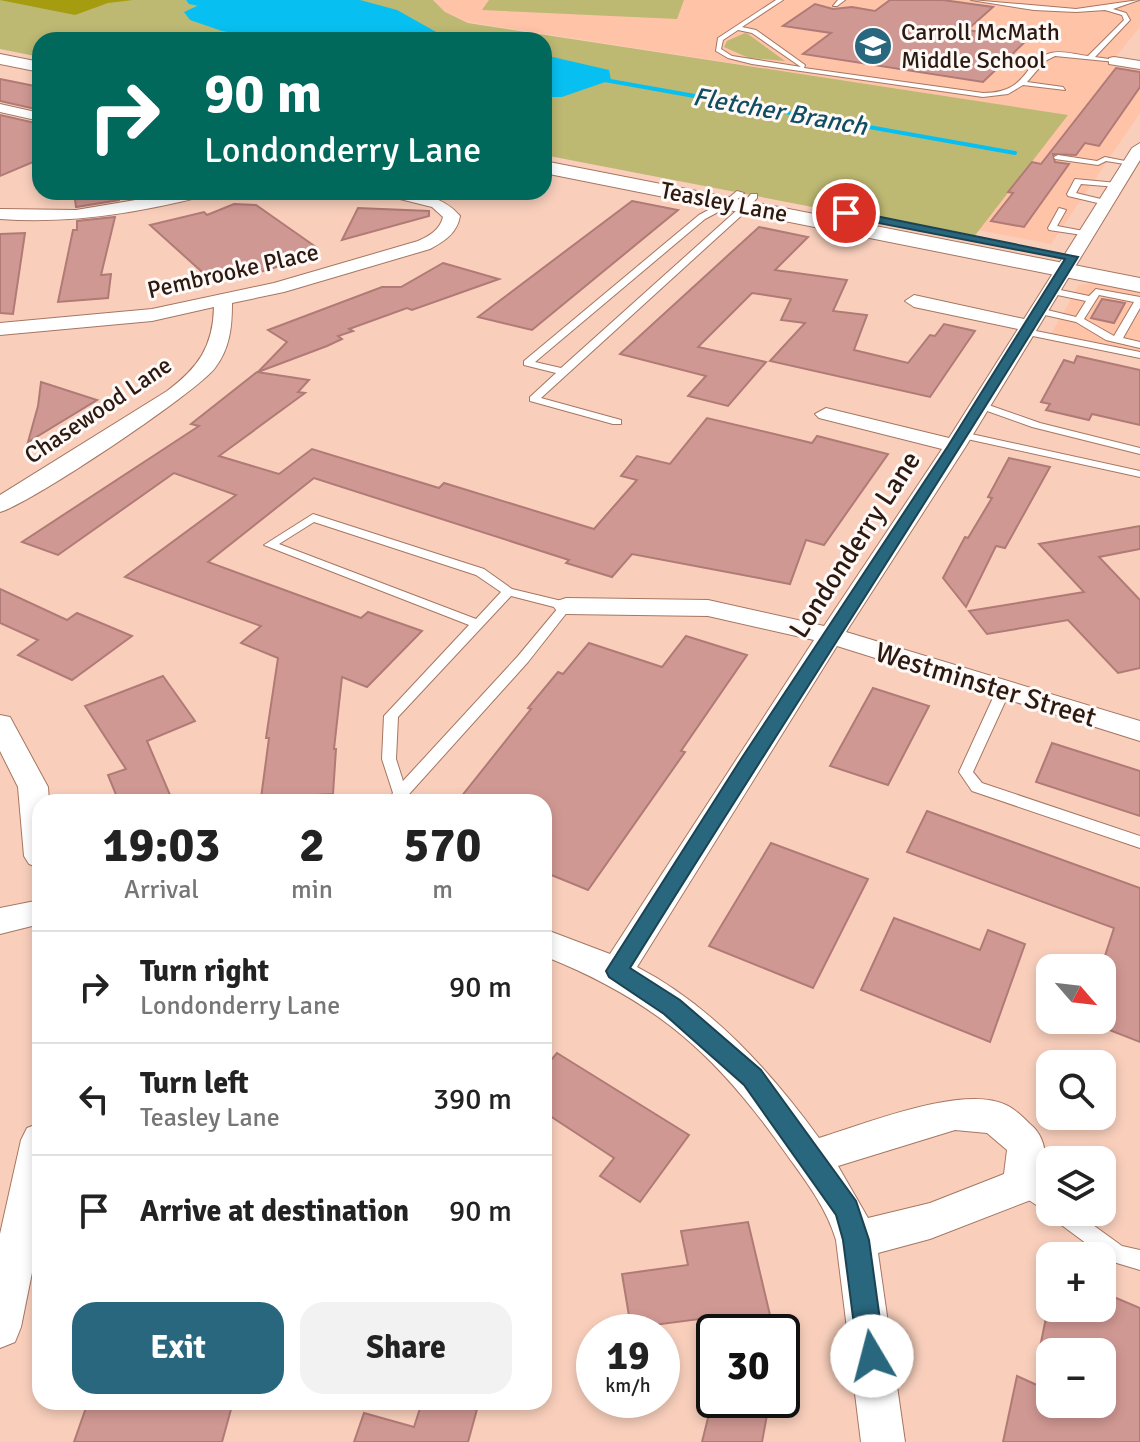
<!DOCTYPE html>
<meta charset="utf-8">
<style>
:root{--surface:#fff;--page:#f2f2f2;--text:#222;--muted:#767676;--line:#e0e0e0;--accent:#29677e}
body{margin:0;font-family:Signika,sans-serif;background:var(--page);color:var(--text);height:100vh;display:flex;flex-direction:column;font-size:30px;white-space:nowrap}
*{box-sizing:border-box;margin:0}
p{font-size:26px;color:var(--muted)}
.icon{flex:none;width:44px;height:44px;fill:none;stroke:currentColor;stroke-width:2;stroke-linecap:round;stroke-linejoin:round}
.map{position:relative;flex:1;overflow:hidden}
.panel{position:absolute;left:32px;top:794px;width:520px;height:616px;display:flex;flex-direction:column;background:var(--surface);border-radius:24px;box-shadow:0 4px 12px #0003}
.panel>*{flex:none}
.top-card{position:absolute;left:32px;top:32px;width:520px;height:168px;border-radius:24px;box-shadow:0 4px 12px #0003;background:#00695c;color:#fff;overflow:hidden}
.needle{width:52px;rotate:118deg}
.fabs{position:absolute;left:1036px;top:954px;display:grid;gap:16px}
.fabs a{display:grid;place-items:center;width:80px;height:80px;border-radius:16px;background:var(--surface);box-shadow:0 4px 12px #0003;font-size:40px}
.speed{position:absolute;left:576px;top:1314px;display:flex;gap:16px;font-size:40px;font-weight:700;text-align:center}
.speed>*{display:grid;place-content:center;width:104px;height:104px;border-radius:50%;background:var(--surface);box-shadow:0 4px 12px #0003;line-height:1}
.speed small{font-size:20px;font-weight:400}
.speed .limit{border:4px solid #111;border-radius:12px;background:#fff;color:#111}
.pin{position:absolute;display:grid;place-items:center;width:68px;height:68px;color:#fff;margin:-34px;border:4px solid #fff;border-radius:50%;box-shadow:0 2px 8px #0007}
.me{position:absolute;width:88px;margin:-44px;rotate:352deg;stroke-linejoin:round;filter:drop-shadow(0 0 6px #0008)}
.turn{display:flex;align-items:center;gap:28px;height:168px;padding:0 40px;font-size:36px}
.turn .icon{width:104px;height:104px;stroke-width:2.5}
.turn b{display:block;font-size:56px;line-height:68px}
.eta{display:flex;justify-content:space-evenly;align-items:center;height:136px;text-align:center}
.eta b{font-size:48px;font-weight:700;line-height:56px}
.action{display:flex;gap:16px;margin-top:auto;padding:16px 40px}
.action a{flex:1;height:92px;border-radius:24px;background:var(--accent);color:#fff;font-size:32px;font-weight:700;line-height:92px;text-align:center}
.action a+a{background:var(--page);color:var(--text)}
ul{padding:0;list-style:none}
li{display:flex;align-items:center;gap:24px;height:112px;padding:0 40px;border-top:2px solid var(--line)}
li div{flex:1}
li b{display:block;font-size:30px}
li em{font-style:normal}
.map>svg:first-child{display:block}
</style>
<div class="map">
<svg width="1140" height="1442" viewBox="0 0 1140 1442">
<rect width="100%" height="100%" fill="#f9cfbc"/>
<g fill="#ffc3a8">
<polygon points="433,0 1140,0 1140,27 1109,65 1140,70 1140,113 1051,244 978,230 1067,115 468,22 445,12"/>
<polygon points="1100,282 1140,290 1140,352 1051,334 1079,285"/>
</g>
<g fill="#bdb872">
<polygon points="0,0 433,0 445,12 468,23 1068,115 973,238 544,155 544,40 40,40 40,57 0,49"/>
<polygon points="489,0 684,0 677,19 482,10"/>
<polygon points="745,33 748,34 785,61 749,58 724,47 727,41"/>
</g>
<polygon fill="#a69c0f" points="0,0 133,0 108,3 75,15"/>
<g fill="#07c0f1">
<polygon points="210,0 360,0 397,10 438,33 468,40 271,40 222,31 190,20 184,12"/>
<polygon points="544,55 609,70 611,80 562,97 544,97"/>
</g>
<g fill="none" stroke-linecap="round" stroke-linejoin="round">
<polyline stroke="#07c0f1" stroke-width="4" points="599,79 1015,153"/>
<polygon fill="#07c0f1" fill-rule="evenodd" points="186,0 214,0 214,1 204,7 189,4"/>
</g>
<g fill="#d09893" stroke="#b07a76" stroke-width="2">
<polygon points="890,0 943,0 993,7 967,30 1028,39 983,82 803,54 831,33 783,26 815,4 833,9 852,7 875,11"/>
<polygon points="1116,68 1140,72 1140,87 1099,146 1085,143 1076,155 1053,154 1055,162 1069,164 1024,227 991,221 1013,193 1008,192 1032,162 1041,164"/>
<polygon points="0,79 40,87 40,110 0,101"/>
<polygon points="0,115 40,124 40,159 0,176"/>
<polygon points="74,192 121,192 119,200 76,207"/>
<polygon points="632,201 678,210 532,330 478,317"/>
<polygon points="234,204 256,205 316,247 268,261 277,267 229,281 225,278 212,281 150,225 204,212 207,215"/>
<polygon points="358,208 429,211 429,216 342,240"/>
<polygon points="115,217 101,275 111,274 108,298 58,302 73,230 77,230 77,221"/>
<polygon points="759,227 808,237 775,270 847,280 833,311 867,315 854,350 908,363 930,335 935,336 944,324 975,331 930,397 770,361 805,323 781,320 791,299 752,293 698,347 766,362 728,406 688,396 706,376 620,354"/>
<polygon points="25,233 13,314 0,313 0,234"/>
<polygon points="443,263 499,279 412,310 407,308 349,329 353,331 338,336 342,339 327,346 258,372 287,342 268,330 382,287 401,287"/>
<polygon points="1102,299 1125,303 1114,323 1091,318"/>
<polygon points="1077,356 1140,370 1140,425 1092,414 1089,420 1046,410 1050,404 1041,402 1064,360 1074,363"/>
<polygon points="257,372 309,380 298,392 305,393 219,456 279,474 312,449 439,488 444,483 594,529 637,480 621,476 637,456 670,464 707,418 812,443 817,436 888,454 824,545 806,540 790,584 632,554 612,577 566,563 569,560 314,478 208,562 361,618 368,612 422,631 367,687 342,677 334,749 336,749 333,794 261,798 269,738 266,738 278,658 241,643 261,626 125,577 236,495 174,473 58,555 22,542 199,426 191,424"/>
<polygon points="41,382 97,400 28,442 38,406"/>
<polygon points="1009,458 1050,467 1005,548 996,546 966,607 943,578 965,537 968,538 992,498 988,497"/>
<polygon points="1140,526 1140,549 1099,557 1140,600 1140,668 1118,673 1068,620 987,634 969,611 1084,592 1039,544"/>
<polygon points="0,589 67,620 77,613 132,636 72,680 18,655 38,640 0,623"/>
<polygon points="686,636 747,655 681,751 685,752 588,890 544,872 544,802 457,802 531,709 528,708 558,672 563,674 589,643 662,667"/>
<polygon points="163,676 195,721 147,741 173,802 119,802 108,775 126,769 85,706"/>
<polygon points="873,688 929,706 888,785 830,766"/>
<polygon points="1052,743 1140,771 1140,816 1036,782"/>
<polygon points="927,811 1140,888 1140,1042 1102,1027 1102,965 1114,928 907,852"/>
<polygon points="771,843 868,879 813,988 709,946"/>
<polygon points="894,918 980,950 988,930 1025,944 990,1042 861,990"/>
<polygon points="557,1053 689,1135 640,1202 600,1176 614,1158 544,1112 544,1068"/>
<polygon points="748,1222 774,1332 709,1332 707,1318 631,1328 622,1274 688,1265 681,1231"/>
<polygon points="1102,1292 1140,1308 1140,1442 1003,1442 1017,1376 1050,1391 1050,1404 1102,1404 1102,1352 1039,1352 1048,1308 1102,1308"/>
<polygon points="713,1398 767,1415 762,1442 702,1442"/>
<polygon points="88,1402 233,1402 222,1442 74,1442"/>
<polygon points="422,1402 479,1402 468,1442 354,1442 364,1413 414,1427"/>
</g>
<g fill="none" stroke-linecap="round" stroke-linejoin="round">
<defs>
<g id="lane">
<path d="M 776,0 L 783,0 L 742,27 L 756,30 L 805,65 L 804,68 L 983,93 C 1030,93 1022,61 1051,53 C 1062,50 1077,55 1088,56 L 1124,20 L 1122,15 L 1105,10 L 1076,12 L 1034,10 L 971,0 L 1076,9 L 1139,0 L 1113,9 L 1126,13 L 1130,20 L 1095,57 L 1116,60 L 1116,62 L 1055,56 L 1045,61 L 1027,82 L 1063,87 L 1065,90 L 1023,85 L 1008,94 L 983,97 L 752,64 L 728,58 L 716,51 L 718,38 ZM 738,30 L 752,33 L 801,67 L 732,56 L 721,49 L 723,40 Z"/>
<polygon points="838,0 845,0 837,6 833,6"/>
<polygon points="1058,155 1097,161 1105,157 1135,163 1131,165 1106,161 1098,165 1055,159 1054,157"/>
<polygon points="1075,179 1117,183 1121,185 1117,187 1081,184 1076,193 1109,201 1109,205 1106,205 1068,196 1067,194"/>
<polygon points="737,191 744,193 731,205 705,219 535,362 561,368 736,211 751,194 757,194 757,198 742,215 541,398 621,420 621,424 613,424 530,401 530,397 556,373 524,365 524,361 699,215 725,201"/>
<polygon points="1059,208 1066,210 1057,226 1089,232 1089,236 1049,230 1048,228"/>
<path d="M 1051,288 L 1089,296 L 1096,289 L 1140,297 L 1140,308 L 1123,338 L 1140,342 L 1140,348 L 1106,340 L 1076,322 L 1036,313 L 1034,311 L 1039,308 L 1076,317 L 1086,301 L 1048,293 L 1046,291 ZM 1099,295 L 1134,302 L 1114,336 L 1084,319 Z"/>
<polygon points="1026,329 1140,352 1140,358 1023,334 1023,330"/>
<polygon points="980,402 1040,423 1140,448 1140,454 1032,427 976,407 975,405"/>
<polygon points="962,432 1140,471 1140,477 958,437 957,435"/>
<path d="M 313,514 L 484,569 L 512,589 L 570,603 L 572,606 L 528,662 L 402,802 L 386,802 L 393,793 L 382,759 L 384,716 L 469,625 L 264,545 ZM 314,522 L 476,575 L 501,592 L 476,619 L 279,544 ZM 511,596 L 558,608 L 518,656 L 403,781 L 396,759 L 398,717 Z"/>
<polygon points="1004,685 1011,689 973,772 982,783 1140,836 1140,848 972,791 959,772 997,689"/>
<polygon points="1022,1176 1050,1194 1050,1212 1075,1212 1122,1246 1140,1250 1140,1270 1110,1261 1052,1218 1050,1214 1015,1191 1012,1185 1015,1179"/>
</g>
<g id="street">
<polygon points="1114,57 1140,61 1140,69 1109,64 1109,58"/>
<polygon points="0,104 40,113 40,121 0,112"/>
<path d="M 1140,143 L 1140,160 L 966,446 L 846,632 L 1140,721 L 1140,741 L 837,646 L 637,967 C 712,1006 770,1071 819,1138 C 865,1124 963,1084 1006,1105 C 1015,1109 1023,1117 1030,1124 C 1052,1142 1046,1173 1036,1198 L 930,1239 L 878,1253 L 905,1442 L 861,1442 L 836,1240 C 827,1209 806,1181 787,1155 C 718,1056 657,1001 544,956 L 544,929 L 610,954 L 814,640 L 708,616 L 566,614 L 557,611 L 553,606 L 557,601 L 566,598 L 708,600 L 824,626 L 942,449 L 819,418 L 815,414 L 826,408 L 949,438 L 1018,329 L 914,307 L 905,301 L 914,295 L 1024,319 L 1132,148 ZM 955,1130 L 987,1133 L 1007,1150 L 1004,1174 L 930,1203 L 868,1218 L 838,1166 Z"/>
<path d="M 183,192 L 210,192 L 208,195 C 139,213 71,224 0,219 L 0,209 L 76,210 Z"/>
<path d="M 382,192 C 410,192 441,193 460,216 C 457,233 445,241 430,249 L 284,292 L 232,303 C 232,327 230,348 215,368 C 196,393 30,504 0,512 L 0,495 L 167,391 C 198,368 213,347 214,307 L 152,321 L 0,335 L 0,323 L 152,309 L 274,283 L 418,241 C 429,236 440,230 443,217 L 432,207 L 384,195 Z"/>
<polygon points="0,715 10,717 48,787 49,802 40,802 40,868 29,864 24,856 18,787 0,751"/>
<polygon points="40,900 40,924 0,934 0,908"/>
<polygon points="40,1123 40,1233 21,1327 15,1342 0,1348 0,1234 21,1140 27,1128"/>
</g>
<g id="secondary">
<polygon points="0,54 40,62 40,72 0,64"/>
<polygon points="544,161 1140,278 1140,292 544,173"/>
</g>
</defs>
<use href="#lane" stroke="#a67661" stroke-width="2"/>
<use href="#street" stroke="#a67661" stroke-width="2"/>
<use href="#secondary" stroke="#a67661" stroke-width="2"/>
<use href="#lane" fill="#fff" fill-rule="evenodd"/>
<use href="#street" fill="#fff" fill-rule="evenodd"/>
<use href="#secondary" fill="#fff" fill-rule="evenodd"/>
</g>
<path fill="#29677e" stroke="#1b4352" stroke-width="2" d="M 846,210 L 1078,257 C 932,496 778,730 630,968 L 680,1000 L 761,1070 L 856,1201 L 869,1240 L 885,1356 L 881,1365 L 872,1369 L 862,1365 L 858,1356 L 843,1240 L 836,1215 L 744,1085 L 664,1014 L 609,977 L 606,971 L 743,756 L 948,446 L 1065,259 L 842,216 L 841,213 Z"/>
<defs>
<symbol id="school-disc" viewBox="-11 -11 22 22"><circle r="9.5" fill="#29677e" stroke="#fff9f7"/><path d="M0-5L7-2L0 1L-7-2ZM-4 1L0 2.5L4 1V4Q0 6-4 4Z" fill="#fff"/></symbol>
</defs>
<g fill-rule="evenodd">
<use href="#school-disc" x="851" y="24" width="44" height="44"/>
</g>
<g text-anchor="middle" stroke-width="6" stroke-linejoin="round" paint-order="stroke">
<g font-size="24" fill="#2c1910" stroke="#fff9f7" text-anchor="start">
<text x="901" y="40">Carroll McMath<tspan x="901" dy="28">Middle School</tspan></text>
</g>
<g font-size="24" fill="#2c1910" stroke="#fff9f7">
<text transform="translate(724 202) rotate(11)" y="8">Teasley Lane</text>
<text transform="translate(233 271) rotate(-13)" y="8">Pembrooke Place</text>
<text transform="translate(98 410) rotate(-34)" y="8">Chasewood Lane</text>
</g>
<g font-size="26" font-style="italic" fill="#104f63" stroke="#fff9f7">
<text transform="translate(780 111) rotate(10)" y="9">Fletcher Branch</text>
</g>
<g font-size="28" fill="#2c1910" stroke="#fff9f7">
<text transform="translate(854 544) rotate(-57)" y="10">Londonderry Lane</text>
<text transform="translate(986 684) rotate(17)" y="10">Westminster Street</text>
</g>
</g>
</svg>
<div class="fabs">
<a><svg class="needle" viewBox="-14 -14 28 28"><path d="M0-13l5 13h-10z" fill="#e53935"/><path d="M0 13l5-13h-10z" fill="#767676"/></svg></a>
<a><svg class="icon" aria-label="search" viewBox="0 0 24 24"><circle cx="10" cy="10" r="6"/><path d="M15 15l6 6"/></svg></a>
<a><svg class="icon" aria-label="layers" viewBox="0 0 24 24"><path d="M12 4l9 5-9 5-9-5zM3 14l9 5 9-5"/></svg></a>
<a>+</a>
<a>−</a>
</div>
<div class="speed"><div>19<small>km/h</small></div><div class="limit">30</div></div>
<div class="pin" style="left:846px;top:213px;background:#d93025"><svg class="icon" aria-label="arrive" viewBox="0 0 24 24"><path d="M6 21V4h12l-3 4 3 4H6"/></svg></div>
<svg class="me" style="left:872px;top:1356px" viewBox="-20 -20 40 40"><circle r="19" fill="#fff"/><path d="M0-13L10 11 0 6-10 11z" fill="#29677e"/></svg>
<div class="top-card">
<div class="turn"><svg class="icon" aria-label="right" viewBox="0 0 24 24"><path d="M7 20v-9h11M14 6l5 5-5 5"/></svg><div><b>90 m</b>Londonderry Lane</div></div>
</div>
<section class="panel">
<div class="eta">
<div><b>19:03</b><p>Arrival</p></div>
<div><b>2</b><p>min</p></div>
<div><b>570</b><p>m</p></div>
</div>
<ul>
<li><svg class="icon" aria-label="right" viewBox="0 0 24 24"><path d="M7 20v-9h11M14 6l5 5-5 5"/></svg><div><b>Turn right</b><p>Londonderry Lane</p></div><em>90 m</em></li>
<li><svg class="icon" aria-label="left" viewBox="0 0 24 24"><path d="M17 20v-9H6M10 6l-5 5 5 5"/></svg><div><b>Turn left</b><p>Teasley Lane</p></div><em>390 m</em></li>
<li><svg class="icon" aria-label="arrive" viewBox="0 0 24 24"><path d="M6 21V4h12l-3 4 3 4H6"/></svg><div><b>Arrive at destination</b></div><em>90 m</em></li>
</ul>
<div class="action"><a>Exit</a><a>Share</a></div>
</section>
</div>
